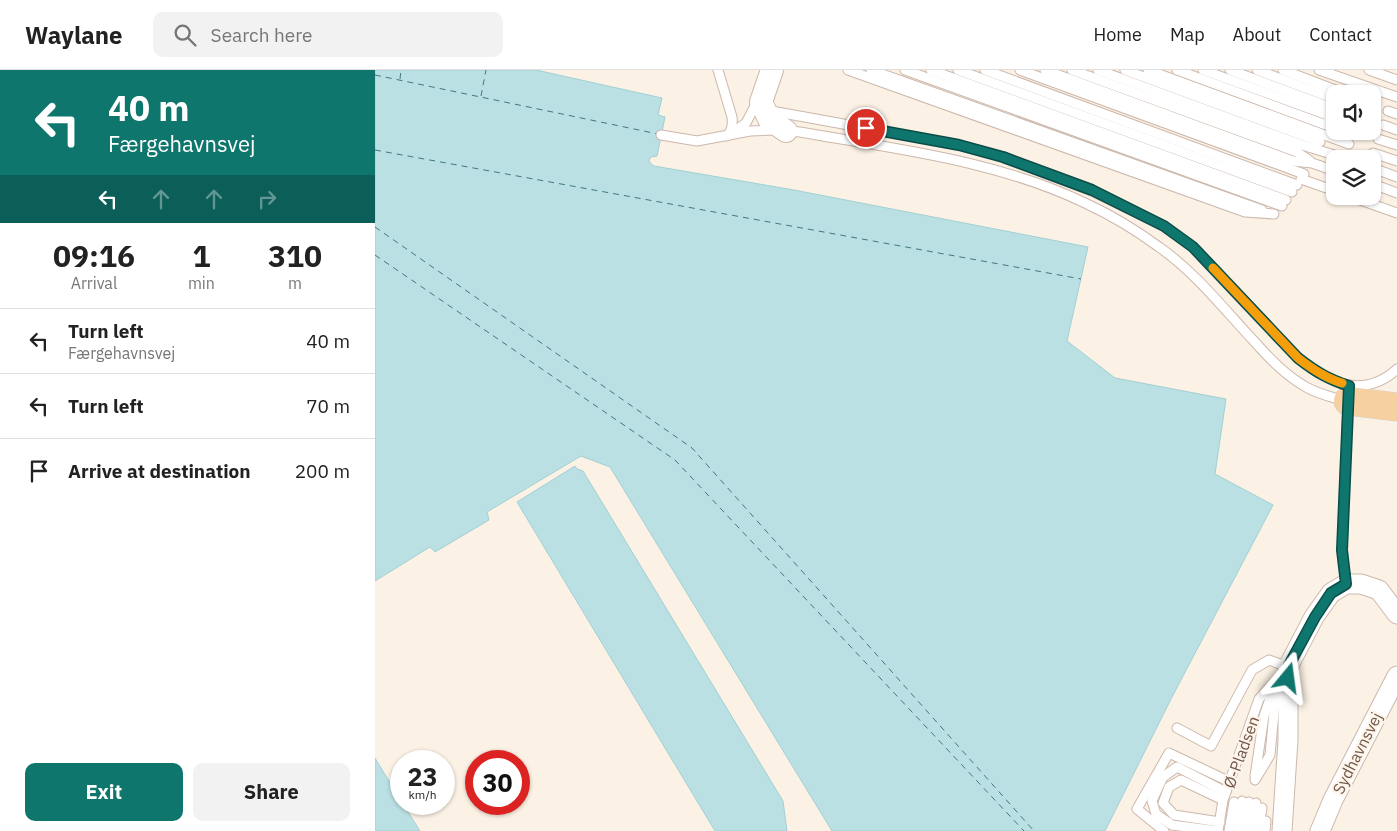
<!DOCTYPE html>
<meta charset="utf-8">
<style>
:root{--surface:#fff;--page:#f2f2f2;--text:#222;--muted:#767676;--line:#e0e0e0;--accent:#0f766e}
body{margin:0;font-family:"IBM Plex Sans",sans-serif;background:var(--page);color:var(--text);height:100vh;display:flex;flex-direction:column;font-size:19px;white-space:nowrap}
*{box-sizing:border-box;margin:0}
p{font-size:16px;color:var(--muted)}
.icon{flex:none;width:28px;height:28px;fill:none;stroke:currentColor;stroke-width:2;stroke-linecap:round;stroke-linejoin:round}
.map{position:relative;flex:1;overflow:hidden}
.drawer{display:flex;flex-direction:column;background:var(--surface);width:375px}
.drawer>*{flex:none}
.hud{background:#0f766e;color:#fff;overflow:hidden}
.controls{position:absolute;left:951px;top:15px;display:grid;gap:10px}
.controls a{display:grid;place-items:center;width:55px;height:55px;border-radius:10px;background:var(--surface);box-shadow:0 1px 4px #0004;font-size:25px}
.speed{position:absolute;left:15px;top:680px;display:flex;gap:10px;font-size:25px;font-weight:700;text-align:center}
.speed>*{display:grid;place-content:center;width:65px;height:65px;border-radius:50%;background:var(--surface);box-shadow:0 1px 4px #0004;line-height:1}
.speed small{font-size:12px;font-weight:400}
.speed .limit{border:8px solid #d22;background:#fff;color:#111}
.pin{position:absolute;display:grid;place-items:center;width:42px;height:42px;color:#fff;margin:-21px;border:2px solid #fff;border-radius:50%;box-shadow:0 1px 5px #0007}
.me{position:absolute;width:55px;margin:-28px;rotate:16deg;stroke-linejoin:round;filter:drop-shadow(0 0 4px #0008)}
.turn{display:flex;align-items:center;gap:18px;height:105px;padding:0 25px;font-size:22px}
.turn .icon{width:65px;height:65px;stroke-width:2.5}
.turn b{display:block;font-size:35px;line-height:42px}
.lanes{display:flex;align-items:center;height:48px;padding:0 25px;background:#0003;justify-content:center;gap:25px;direction:ltr}
.lanes .off{opacity:.35}
.eta{display:flex;justify-content:space-evenly;align-items:center;height:85px;text-align:center}
.eta b{font-size:30px;font-weight:700;line-height:35px}
.action{display:flex;gap:10px;margin-top:auto;padding:10px 25px}
.action a{flex:1;height:58px;border-radius:10px;background:var(--accent);color:#fff;font-size:20px;font-weight:700;line-height:58px;text-align:center}
.action a+a{background:var(--page);color:var(--text)}
ul{padding:0;list-style:none}
li{display:flex;align-items:center;gap:15px;height:65px;padding:0 25px;border-top:1px solid var(--line)}
li div{flex:1}
li b{display:block;font-size:19px}
li em{font-style:normal}
header{display:flex;align-items:center;gap:30px;box-sizing:border-box;height:70px;padding:0 25px;background:var(--surface);border-bottom:1px solid var(--line)}
header strong{font-size:24px}
nav{display:flex;gap:28px;margin-inline-start:auto;font-size:18px}
.search{width:350px;height:45px;background:var(--page);display:flex;align-items:center;gap:12px;box-sizing:border-box;padding:0 18px;border-radius:10px;color:var(--muted);font-size:19px}
main{display:flex;flex:1;min-height:0}
.map>svg:first-child{display:block}
</style>
<header>
<strong>Waylane</strong>
<div class="search"><svg class="icon" aria-label="search" viewBox="0 0 24 24"><circle cx="10" cy="10" r="6"/><path d="M15 15l6 6"/></svg>Search here</div>
<nav><a>Home</a><a>Map</a><a>About</a><a>Contact</a></nav>
</header>
<main>
<section class="drawer">
<div class="hud">
<div class="turn"><svg class="icon" aria-label="left" viewBox="0 0 24 24"><path d="M17 20v-9H6M10 6l-5 5 5 5"/></svg><div><b>40 m</b>Færgehavnsvej</div></div>
<div class="lanes"><svg class="icon" aria-label="left" viewBox="0 0 24 24"><path d="M17 20v-9H6M10 6l-5 5 5 5"/></svg><svg class="icon off" aria-label="ahead" viewBox="0 0 24 24"><path d="M12 20V5M6 11l6-6 6 6"/></svg><svg class="icon off" aria-label="ahead" viewBox="0 0 24 24"><path d="M12 20V5M6 11l6-6 6 6"/></svg><svg class="icon off" aria-label="right" viewBox="0 0 24 24"><path d="M7 20v-9h11M14 6l5 5-5 5"/></svg></div>
</div>
<div class="eta">
<div><b>09:16</b><p>Arrival</p></div>
<div><b>1</b><p>min</p></div>
<div><b>310</b><p>m</p></div>
</div>
<ul>
<li><svg class="icon" aria-label="left" viewBox="0 0 24 24"><path d="M17 20v-9H6M10 6l-5 5 5 5"/></svg><div><b>Turn left</b><p>Færgehavnsvej</p></div><em>40 m</em></li>
<li><svg class="icon" aria-label="left" viewBox="0 0 24 24"><path d="M17 20v-9H6M10 6l-5 5 5 5"/></svg><div><b>Turn left</b></div><em>70 m</em></li>
<li><svg class="icon" aria-label="arrive" viewBox="0 0 24 24"><path d="M6 21V4h12l-3 4 3 4H6"/></svg><div><b>Arrive at destination</b></div><em>200 m</em></li>
</ul>
<div class="action"><a>Exit</a><a>Share</a></div>
</section>
<div class="map">
<svg width="1022" height="761" viewBox="0 0 1022 761">
<rect width="100%" height="100%" fill="#fbf1e4"/>
<g fill="#bae0e3" stroke="#a1d0d4">
<polygon points="0,0 161,0 287,28 283,45 290,47 282,86 276,87 274,90 275,93 279,96 419,120 713,177 692,271 740,308 851,329 840,404 898,435 797,627 730,761 457,761 235,397 206,386 112,442 114,450 60,482 55,477 0,511"/>
<polygon points="200,396 202,399 208,401 408,731 412,761 340,761 142,432"/>
<polygon points="0,688 26,731 26,734 28,734 45,761 0,761"/>
</g>
<g fill="none" stroke-linecap="round" stroke-linejoin="round">
<g stroke="#43777e" stroke-width="1" stroke-dasharray="6 5" stroke-linecap="butt">
<polyline points="0,5 283,64"/>
<polyline points="25,9 26,0"/>
<polyline points="106,26 111,0"/>
<polyline points="0,80 706,209"/>
<polyline points="0,157 317,378 659,761"/>
<polyline points="0,185 300,390 649,761"/>
</g>
<defs>
<g id="service">
<path d="M 343,0 L 357,47 C 358,55 357,60 352,66"/>
<polyline points="473,0 870,142 899,144"/>
<polyline points="496,0 887,140"/>
<polyline points="530,0 907,136"/>
<polyline points="556,0 911,130"/>
<polyline points="583,0 917,122"/>
<polyline points="610,0 922,115"/>
<polyline points="645,0 929,104"/>
<polyline points="670,0 918,91 937,93 960,101"/>
<polyline points="697,0 922,82 935,91"/>
<polyline points="723,0 927,75 969,88"/>
<polyline points="750,0 945,72"/>
<polyline points="773,0 974,74"/>
<polyline points="802,0 951,55"/>
<polyline points="828,0 955,46"/>
<polyline points="855,0 960,39"/>
<polyline points="882,0 960,29"/>
<polyline points="908,0 971,24"/>
<polyline points="944,0 1022,27"/>
<polyline points="994,0 1022,10"/>
<path d="M 391,40 L 584,75 L 628,87 L 717,121 L 789,156 L 818,177 L 923,288 C 954,313 988,330 1022,299"/>
<polyline points="1013,41 1022,44"/>
<polyline points="953,52 960,32"/>
<polyline points="1008,55 1022,60"/>
<polyline points="356,64 371,53 382,32"/>
<path d="M 286,65 L 322,71 L 375,61 L 399,60 L 425,62 C 520,79 621,90 710,133 C 736,145 761,160 784,177 C 820,202 848,238 878,270 C 894,288 910,305 931,317 C 943,324 957,327 970,331"/>
<polyline points="1003,69 1022,75"/>
<polyline points="998,83 1022,91"/>
<polyline points="998,98 1022,107"/>
<polyline points="926,109 960,121"/>
<polyline points="998,114 1022,123"/>
<polyline points="974,126 1022,143"/>
<polyline points="971,514 967,480 973,333"/>
<polyline points="802,658 836,676 877,600 894,590 913,597 884,629 848,730 843,761"/>
<polyline points="880,706 889,646 897,623"/>
<polyline points="880,710 895,685 902,611"/>
<polyline points="845,752 799,745 788,733 794,717 806,710 848,730"/>
<polyline points="789,761 762,739 794,683 855,712"/>
<polyline points="843,761 797,755 781,744 777,731 788,707 802,697 851,722"/>
<polyline points="854,761 859,732"/>
<polyline points="863,761 867,731"/>
<polyline points="869,761 874,732"/>
<polyline points="876,761 881,733"/>
<polyline points="883,761 887,738"/>
<polyline points="890,761 891,751"/>
</g>
<g id="minor">
<polyline points="907,761 913,670 913,597 939,547 956,523 971,514 986,514 1004,520 1022,544"/>
<polyline points="945,761 958,730 1022,606"/>
</g>
<polyline id="tertiary" points="397,0 386,32 394,49 411,61"/>
<polyline id="primary" points="973,331 1022,337"/>
</defs>
<use href="#service" stroke="#ccb8ac" stroke-width="11"/>
<use href="#minor" stroke="#ccb8ac" stroke-width="21"/>
<use href="#tertiary" stroke="#ccb8ac" stroke-width="24"/>
<use href="#primary" stroke="#d8d0cd" stroke-width="29"/>
<use href="#service" stroke="#fff" stroke-width="9"/>
<use href="#minor" stroke="#fff" stroke-width="19"/>
<use href="#tertiary" stroke="#fff" stroke-width="22"/>
<use href="#primary" stroke="#f6d0a0" stroke-width="28"/>
</g>
<g fill="none" stroke-linecap="round" stroke-linejoin="round">
<defs>
<path id="route" d="M 491,58 L 584,75 L 628,87 L 717,120 L 789,156 L 818,177 L 923,288 C 941,302 953,309 974,316 L 967,480 L 971,514 L 956,523 L 940,547 L 913,597 L 913,608"/>
</defs>
<use href="#route" stroke="#0a4d48" stroke-width="12"/>
<use href="#route" stroke="#0f766e" stroke-width="9"/>
<path stroke="#f59e0b" stroke-width="9" d="M 838,198 L 923,288 C 937,299 950,308 967,313"/>
</g>
<g text-anchor="middle" stroke-width="4.5" stroke-linejoin="round" paint-order="stroke">
<g font-size="16" fill="#72574b" stroke="#fef5ea">
<text transform="translate(866 682) rotate(-70)" y="6">Ø-Pladsen</text>
<text transform="translate(982 683) rotate(-63)" y="6">Sydhavnsvej</text>
</g>
</g>
</svg>
<div class="controls">
<a><svg class="icon" aria-label="sound" viewBox="0 0 24 24"><path d="M4 9h4l5-4v14l-5-4H4zM17 9q2 3 0 6"/></svg></a>
<a><svg class="icon" aria-label="layers" viewBox="0 0 24 24"><path d="M12 4l9 5-9 5-9-5zM3 14l9 5 9-5"/></svg></a>
</div>
<div class="speed"><div>23<small>km/h</small></div><div class="limit">30</div></div>
<div class="pin" style="left:491px;top:58px;background:#d93025"><svg class="icon" aria-label="arrive" viewBox="0 0 24 24"><path d="M6 21V4h12l-3 4 3 4H6"/></svg></div>
<svg class="me" style="left:913px;top:608px" viewBox="-20 -20 40 40"><path d="M0-17L14 15 0 8-14 15z" fill="#0f766e" stroke="#fff" stroke-width="4"/></svg>
</div>
</main>
